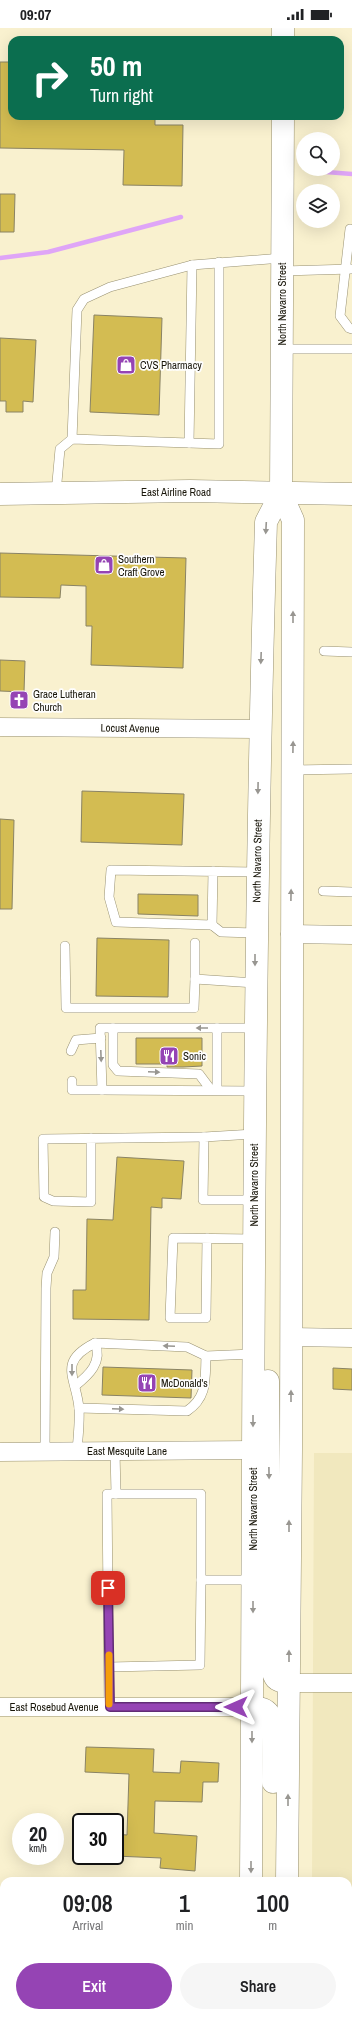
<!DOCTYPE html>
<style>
:root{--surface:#fff;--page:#f6f6f6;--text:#202124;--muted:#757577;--accent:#9544b4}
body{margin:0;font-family:"Archivo Narrow",sans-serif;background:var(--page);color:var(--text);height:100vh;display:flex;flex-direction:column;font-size:15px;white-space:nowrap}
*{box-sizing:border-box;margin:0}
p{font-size:13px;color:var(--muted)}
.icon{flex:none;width:22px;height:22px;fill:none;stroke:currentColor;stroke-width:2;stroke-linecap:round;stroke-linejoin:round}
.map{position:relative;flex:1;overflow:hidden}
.details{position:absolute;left:0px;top:1849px;width:352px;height:140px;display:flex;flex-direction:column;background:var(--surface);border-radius:12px 12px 0 0;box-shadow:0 4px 16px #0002}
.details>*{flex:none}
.guide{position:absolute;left:8px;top:8px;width:336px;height:84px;border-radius:12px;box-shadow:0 4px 16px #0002;background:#0b6e4f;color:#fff;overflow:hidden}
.controls{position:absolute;left:296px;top:104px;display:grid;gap:8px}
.controls a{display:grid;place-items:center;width:44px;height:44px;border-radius:50%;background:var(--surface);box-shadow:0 4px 16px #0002;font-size:20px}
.speed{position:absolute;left:12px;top:1785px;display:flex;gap:8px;font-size:20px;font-weight:700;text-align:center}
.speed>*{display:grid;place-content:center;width:52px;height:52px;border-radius:50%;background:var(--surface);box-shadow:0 4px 16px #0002;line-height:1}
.speed small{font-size:10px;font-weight:400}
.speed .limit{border:2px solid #111;border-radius:6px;background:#fff;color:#111}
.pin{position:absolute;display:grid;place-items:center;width:34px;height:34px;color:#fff;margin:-17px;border-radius:8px;box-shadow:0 2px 6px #0006}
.me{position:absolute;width:44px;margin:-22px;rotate:270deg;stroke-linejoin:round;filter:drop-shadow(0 0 3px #0008)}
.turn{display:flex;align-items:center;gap:14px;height:84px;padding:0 16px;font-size:18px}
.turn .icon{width:52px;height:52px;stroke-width:2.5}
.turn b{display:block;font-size:28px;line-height:34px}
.eta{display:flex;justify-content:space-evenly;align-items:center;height:68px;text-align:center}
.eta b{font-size:24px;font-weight:600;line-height:28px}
.cta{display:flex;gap:8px;margin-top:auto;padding:8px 16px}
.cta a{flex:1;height:46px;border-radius:24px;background:var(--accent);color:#fff;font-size:16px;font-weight:600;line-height:46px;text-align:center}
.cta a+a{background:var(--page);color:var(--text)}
.status{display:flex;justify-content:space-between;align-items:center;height:28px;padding:0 20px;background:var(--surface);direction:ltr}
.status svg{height:11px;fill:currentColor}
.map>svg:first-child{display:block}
</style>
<div class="status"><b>09:07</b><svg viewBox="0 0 49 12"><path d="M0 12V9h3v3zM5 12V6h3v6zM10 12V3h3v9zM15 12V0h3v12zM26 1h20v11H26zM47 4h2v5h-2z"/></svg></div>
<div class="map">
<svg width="352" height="1989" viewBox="0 0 352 1989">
<rect width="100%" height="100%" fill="#f9f1cf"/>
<polygon fill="#f1e8be" points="314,1425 352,1425 352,1893 348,1893 348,1853 312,1853"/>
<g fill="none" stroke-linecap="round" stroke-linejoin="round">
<g stroke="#dfa5f7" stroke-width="4.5">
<polyline points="326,144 352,146"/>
<polyline points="0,230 48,224 181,189"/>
</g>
</g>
<g fill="#d3bc52" stroke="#8a8364">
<polygon points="0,34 12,34 12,88 155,88 155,97 183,97 182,158 123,157 124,122 0,120"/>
<polygon points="0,166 15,166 14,204 0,204"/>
<polygon points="94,287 162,290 159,387 90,384"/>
<polygon points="0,310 36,312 33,374 23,373 23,384 6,384 6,373 0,373"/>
<polygon points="0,525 186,530 183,640 91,637 92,598 86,598 86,558 61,557 60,570 0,569"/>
<polygon points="0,632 25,633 24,664 0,663"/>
<polygon points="82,763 184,766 182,817 81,814"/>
<polygon points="0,791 14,792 12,881 0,881"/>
<polygon points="138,866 198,867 198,888 138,886"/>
<polygon points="97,910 169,912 168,969 96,968"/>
<polygon points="136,1010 202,1010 202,1038 183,1039 167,1039 167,1036 136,1036"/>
<polygon points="117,1129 184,1133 181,1171 162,1170 162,1180 151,1179 149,1292 73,1291 73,1262 86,1262 87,1191 113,1192"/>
<polygon points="103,1339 192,1342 191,1370 102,1367"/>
<polygon points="333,1340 352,1341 352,1362 333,1361"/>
<polygon points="86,1719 154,1721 153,1744 180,1745 181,1733 219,1735 218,1754 203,1754 202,1774 155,1773 154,1805 197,1808 195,1843 160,1840 161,1830 115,1828 115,1806 127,1807 129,1746 85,1744"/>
</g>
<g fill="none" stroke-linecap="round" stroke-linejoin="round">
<defs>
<g id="lane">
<polyline points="350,201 340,288 349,300 352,301"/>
<polyline points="283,243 352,241"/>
<polyline points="282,321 352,321"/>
<polyline points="72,411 77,282 84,271 110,259 192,237"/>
<polyline points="189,415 219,416 219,234"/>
<polyline points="56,465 60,421 72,411 189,415 192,237 282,230"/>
<polyline points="324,623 352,624"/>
<polyline points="292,742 352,741"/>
<polyline points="213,843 212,897 116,894 109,869 111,842 257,844"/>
<polyline points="323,863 352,864"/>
<polyline points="212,897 221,904 255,905"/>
<polyline points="195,915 195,951 255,955"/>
<polyline points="65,918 66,980 194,980 195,951"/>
<polyline points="113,1000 113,1037 118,1043 199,1046 211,1062"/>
<polyline points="71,1023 76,1012 101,1010"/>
<polyline points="72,1053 72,1062 102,1062"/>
<polyline points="217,1062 217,1000"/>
<polyline points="254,1063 102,1062 100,1000 255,1000"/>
<polyline points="91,1110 91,1174 53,1173 44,1169 43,1111 204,1109"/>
<polyline points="254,1172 203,1172 204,1109 254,1106"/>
<polyline points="207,1210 206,1290 170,1290 173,1210 254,1211"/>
<path d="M 75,1358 C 89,1347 103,1334 95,1315"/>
<path d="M 79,1380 L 187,1383 C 208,1369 205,1350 206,1328"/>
<polyline points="45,1423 46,1260 47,1245 54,1229 55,1204"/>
<path d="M 77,1423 C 78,1409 80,1394 79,1380 C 76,1349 57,1334 95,1315 L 187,1319 L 206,1328 L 253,1326"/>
<polyline points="115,1423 116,1466"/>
<polyline points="109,1639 200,1637 201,1552"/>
<polyline points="109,1679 107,1466 201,1466 201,1552 253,1552"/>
</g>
<g id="street">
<polyline points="0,699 259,701"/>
<polyline points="290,906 352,907"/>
<polyline points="291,1309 352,1310"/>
<polyline points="0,1424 253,1422"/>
<polyline points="289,1655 352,1655"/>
<polyline points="0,1679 252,1679"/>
<polyline points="0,1904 4,1904"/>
</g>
<polyline id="secondary" points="0,466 190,463 352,466"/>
<g id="primary">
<polyline points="283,12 283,0"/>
<polyline points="283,88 281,465 293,492 291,1422 287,1853"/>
<path d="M 268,1353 L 271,1637 C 274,1651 275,1653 289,1655"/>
<path d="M 252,1679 C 259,1680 265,1680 269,1686 C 275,1695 273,1741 273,1754"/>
<path d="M 251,1853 C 254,1400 252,947 266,494 L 281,465"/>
<polyline points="250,1989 250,1985"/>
<polyline points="286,1989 286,1985"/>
</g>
</defs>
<use href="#lane" stroke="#989171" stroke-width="10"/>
<use href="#street" stroke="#989171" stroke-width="19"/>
<use href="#secondary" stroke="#989171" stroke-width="23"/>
<use href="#primary" stroke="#989171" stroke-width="23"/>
<use href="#lane" stroke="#fff" stroke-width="9"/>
<use href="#street" stroke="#fff" stroke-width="18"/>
<use href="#secondary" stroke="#fff" stroke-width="22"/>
<use href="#primary" stroke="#fff" stroke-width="22"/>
</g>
<defs><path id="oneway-solid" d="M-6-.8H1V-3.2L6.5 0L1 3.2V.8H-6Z"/></defs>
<g fill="#989691">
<use href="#oneway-solid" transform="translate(266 500) rotate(93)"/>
<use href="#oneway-solid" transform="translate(293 589) rotate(-90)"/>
<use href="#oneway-solid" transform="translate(261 630) rotate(92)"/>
<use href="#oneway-solid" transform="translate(293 719) rotate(-89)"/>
<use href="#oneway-solid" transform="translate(258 760) rotate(91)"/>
<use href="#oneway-solid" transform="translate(291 867) rotate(-89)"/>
<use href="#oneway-solid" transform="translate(255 932) rotate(90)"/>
<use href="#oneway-solid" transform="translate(202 1000) rotate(-180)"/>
<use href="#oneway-solid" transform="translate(101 1028) rotate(88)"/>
<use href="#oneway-solid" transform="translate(154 1044) rotate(2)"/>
<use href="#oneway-solid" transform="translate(169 1318) rotate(-177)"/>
<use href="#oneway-solid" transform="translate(72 1342) rotate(90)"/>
<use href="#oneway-solid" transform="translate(291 1368) rotate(-90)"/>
<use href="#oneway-solid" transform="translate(118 1381) rotate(2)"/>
<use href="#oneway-solid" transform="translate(253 1393) rotate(90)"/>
<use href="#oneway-solid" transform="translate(269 1445) rotate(89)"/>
<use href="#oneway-solid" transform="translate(289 1498) rotate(-90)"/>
<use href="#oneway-solid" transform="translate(253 1579) rotate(90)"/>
<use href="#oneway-solid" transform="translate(289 1628) rotate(-90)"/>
<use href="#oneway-solid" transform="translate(252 1709) rotate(90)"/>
<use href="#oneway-solid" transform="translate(288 1772) rotate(-90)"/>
<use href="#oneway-solid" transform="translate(251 1839) rotate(90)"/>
</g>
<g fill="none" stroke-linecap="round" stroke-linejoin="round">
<defs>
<polyline id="route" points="108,1560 110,1679 236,1679"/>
</defs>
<use href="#route" stroke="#612c75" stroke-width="10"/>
<use href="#route" stroke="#9544b4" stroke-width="7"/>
<polyline stroke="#f59e0b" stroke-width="7" points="109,1627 109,1676"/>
</g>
<defs>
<symbol id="shop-square" viewBox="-11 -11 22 22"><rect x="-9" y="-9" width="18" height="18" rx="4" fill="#9544b4" stroke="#fefefe"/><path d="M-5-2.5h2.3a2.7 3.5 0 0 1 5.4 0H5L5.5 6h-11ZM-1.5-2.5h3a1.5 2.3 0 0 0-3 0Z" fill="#fff"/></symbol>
<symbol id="church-square" viewBox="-11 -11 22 22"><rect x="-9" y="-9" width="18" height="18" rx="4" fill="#9544b4" stroke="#fefefe"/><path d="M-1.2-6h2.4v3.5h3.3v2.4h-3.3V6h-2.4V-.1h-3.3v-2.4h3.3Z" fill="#fff"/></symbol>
<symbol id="restaurant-square" viewBox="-11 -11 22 22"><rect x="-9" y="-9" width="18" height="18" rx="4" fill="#9544b4" stroke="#fefefe"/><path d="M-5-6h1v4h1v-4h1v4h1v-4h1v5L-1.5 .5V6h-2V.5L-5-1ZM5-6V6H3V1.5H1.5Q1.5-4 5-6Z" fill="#fff"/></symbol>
</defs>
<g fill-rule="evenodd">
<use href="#shop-square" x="115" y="326" width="22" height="22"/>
<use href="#shop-square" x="93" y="526" width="22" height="22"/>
<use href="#church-square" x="8" y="661" width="22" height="22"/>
<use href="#restaurant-square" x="158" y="1017" width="22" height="22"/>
<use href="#restaurant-square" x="136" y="1344" width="22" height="22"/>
</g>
<g text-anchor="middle" stroke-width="3.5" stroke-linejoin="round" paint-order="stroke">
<g font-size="11" fill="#19160a" stroke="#fefefe">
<text transform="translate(282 276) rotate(-90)" y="4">North Navarro Street</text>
<text x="176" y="468">East Airline Road</text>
<text transform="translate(130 700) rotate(1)" y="4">Locust Avenue</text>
<text transform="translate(257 833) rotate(-89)" y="4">North Navarro Street</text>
<text transform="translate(254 1157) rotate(-90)" y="4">North Navarro Street</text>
<text x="127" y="1427">East Mesquite Lane</text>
<text transform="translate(253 1481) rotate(-90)" y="4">North Navarro Street</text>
<text x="54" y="1683">East Rosebud Avenue</text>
</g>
<g font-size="11" fill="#19160a" stroke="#fefefe" text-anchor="start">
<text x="140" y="341">CVS Pharmacy</text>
<text x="118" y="535">Southern<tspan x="118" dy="13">Craft Grove</tspan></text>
<text x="33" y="670">Grace Lutheran<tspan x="33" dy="13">Church</tspan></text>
<text x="183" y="1032">Sonic</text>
<text x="161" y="1359">McDonald's</text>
</g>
</g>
</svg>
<div class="controls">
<a><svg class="icon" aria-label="search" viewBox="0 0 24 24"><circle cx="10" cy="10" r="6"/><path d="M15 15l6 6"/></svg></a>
<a><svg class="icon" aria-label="layers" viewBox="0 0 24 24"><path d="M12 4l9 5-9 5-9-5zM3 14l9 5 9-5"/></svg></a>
</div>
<div class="speed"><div>20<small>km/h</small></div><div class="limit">30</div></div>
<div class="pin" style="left:108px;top:1560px;background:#d93025"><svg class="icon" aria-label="arrive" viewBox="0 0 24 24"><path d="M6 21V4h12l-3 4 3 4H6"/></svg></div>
<svg class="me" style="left:236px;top:1679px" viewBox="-20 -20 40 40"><path d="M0-17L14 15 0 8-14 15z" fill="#9544b4" stroke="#fff" stroke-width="4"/></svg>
<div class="guide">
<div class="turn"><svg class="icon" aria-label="right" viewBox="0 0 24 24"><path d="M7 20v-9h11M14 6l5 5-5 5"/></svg><div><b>50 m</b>Turn right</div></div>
</div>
<section class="details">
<div class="eta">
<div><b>09:08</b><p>Arrival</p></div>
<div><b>1</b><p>min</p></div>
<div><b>100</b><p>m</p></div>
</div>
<div class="cta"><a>Exit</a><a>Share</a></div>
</section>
</div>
